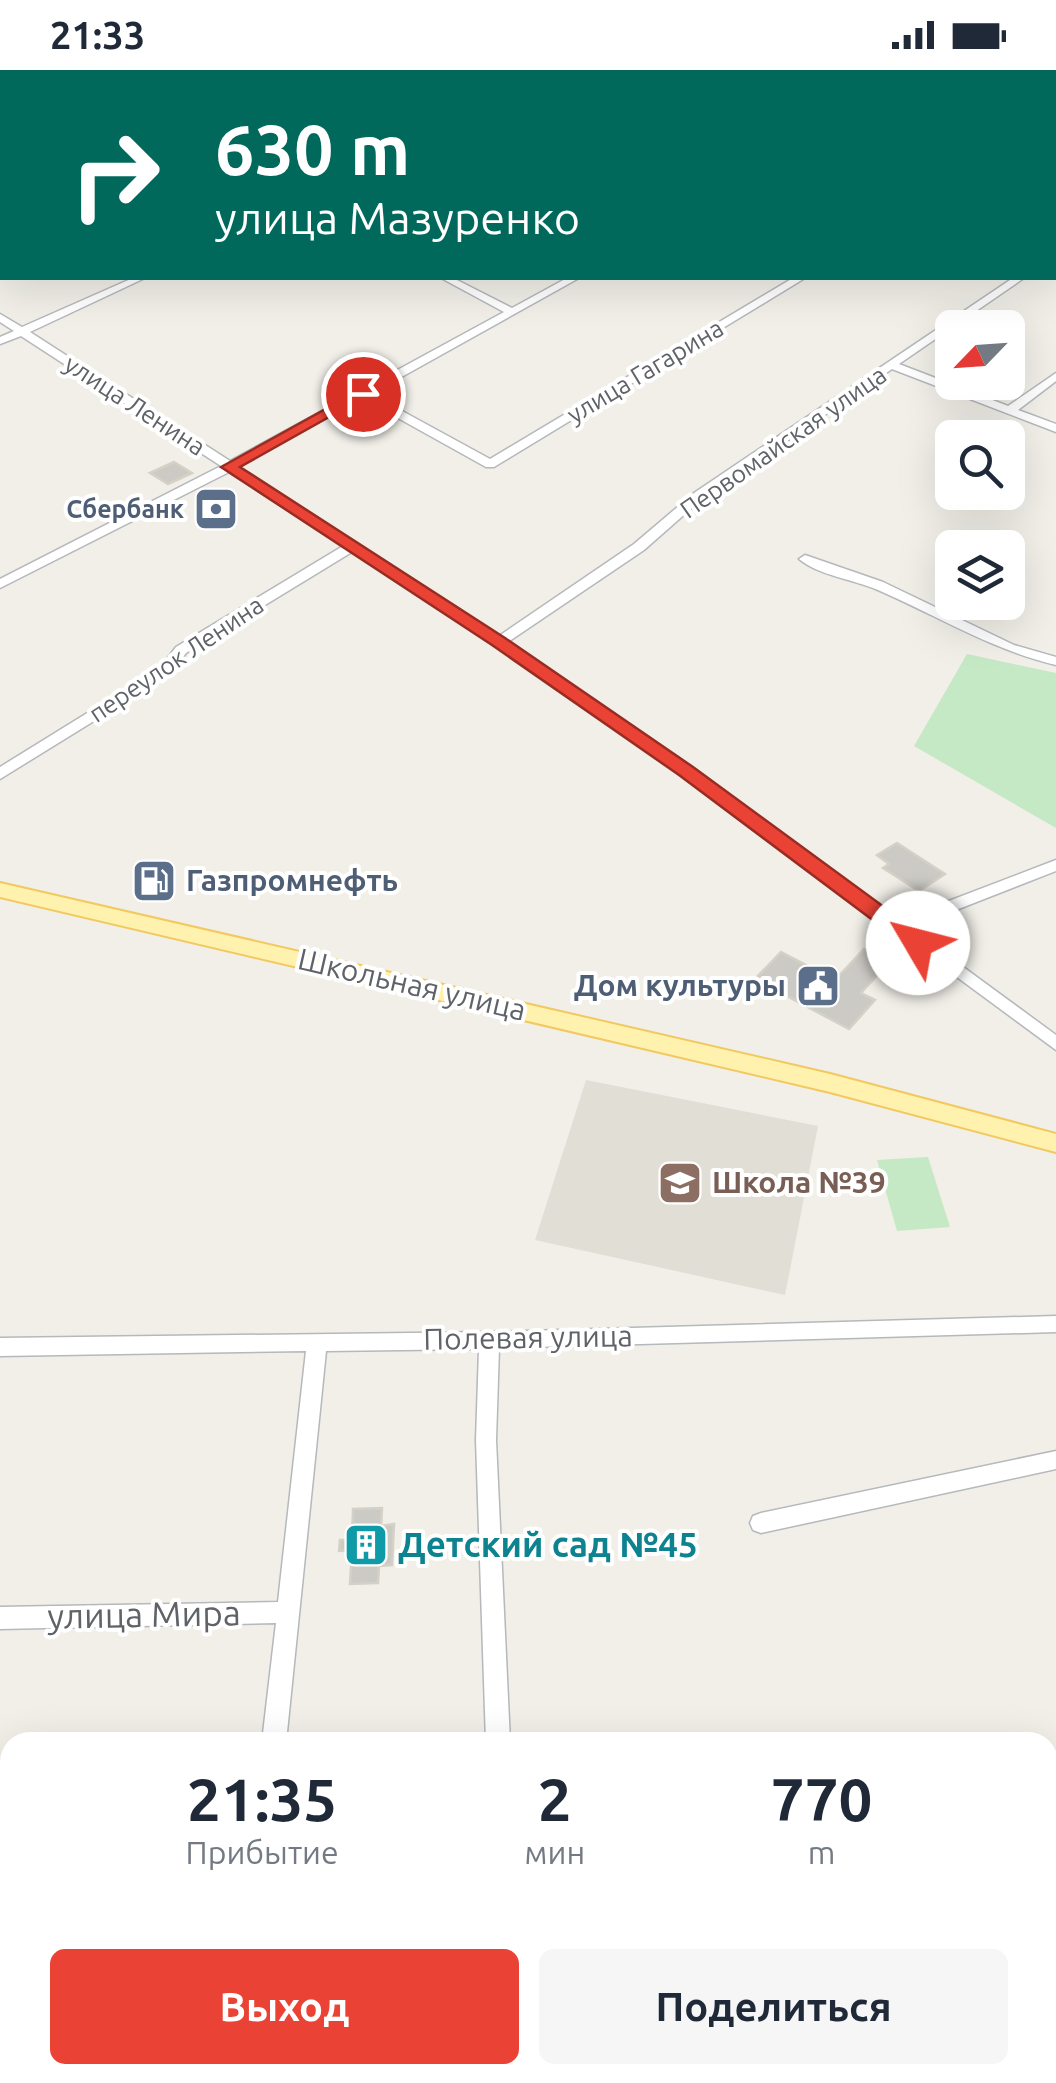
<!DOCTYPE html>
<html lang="ru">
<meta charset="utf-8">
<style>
:root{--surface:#fff;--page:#f6f6f7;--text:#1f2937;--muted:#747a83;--accent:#ea4335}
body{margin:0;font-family:Ubuntu,sans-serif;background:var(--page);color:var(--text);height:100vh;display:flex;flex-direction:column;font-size:38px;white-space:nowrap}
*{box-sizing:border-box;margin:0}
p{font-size:32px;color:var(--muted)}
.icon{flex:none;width:55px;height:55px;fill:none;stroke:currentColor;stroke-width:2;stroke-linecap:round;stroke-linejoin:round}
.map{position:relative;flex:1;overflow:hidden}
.side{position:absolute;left:0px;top:1662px;width:1058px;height:352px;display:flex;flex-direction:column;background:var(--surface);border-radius:30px 30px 0 0;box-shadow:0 10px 40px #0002}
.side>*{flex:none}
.hud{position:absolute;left:0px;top:0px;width:1058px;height:210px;box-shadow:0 10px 40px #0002;background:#00695c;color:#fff;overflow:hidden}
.needle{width:65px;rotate:245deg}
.fabs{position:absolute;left:935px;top:240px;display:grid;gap:20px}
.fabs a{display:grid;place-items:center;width:90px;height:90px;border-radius:15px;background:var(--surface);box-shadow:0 10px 40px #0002;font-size:50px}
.pin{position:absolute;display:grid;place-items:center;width:85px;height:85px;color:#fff;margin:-42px;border:5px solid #fff;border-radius:50%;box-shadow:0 2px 10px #0007}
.me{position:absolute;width:110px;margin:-55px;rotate:307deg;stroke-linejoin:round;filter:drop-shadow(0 0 8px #0008)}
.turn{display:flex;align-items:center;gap:35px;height:210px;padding:0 50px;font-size:45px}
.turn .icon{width:130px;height:130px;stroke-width:2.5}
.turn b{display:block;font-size:70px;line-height:85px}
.eta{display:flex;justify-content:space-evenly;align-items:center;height:170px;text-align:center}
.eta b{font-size:60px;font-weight:700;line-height:70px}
.button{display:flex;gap:20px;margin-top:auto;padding:20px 50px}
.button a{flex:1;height:115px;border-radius:15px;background:var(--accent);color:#fff;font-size:40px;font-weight:700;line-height:115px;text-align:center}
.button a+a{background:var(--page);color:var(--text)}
.status{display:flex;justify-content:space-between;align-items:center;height:70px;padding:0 50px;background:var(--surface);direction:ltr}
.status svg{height:28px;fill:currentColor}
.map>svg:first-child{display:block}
</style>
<div class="status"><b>21:33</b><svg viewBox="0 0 49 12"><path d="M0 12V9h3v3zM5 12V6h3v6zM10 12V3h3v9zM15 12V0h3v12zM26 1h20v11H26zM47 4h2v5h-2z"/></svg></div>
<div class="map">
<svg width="1056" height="2013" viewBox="0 0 1056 2013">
<rect width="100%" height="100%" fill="#f1efe8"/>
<polygon fill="#e1ded6" points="586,1010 818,1056 785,1225 535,1170"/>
<g fill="#c5e8c5">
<polygon points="967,584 1056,603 1056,758 914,676"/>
<polygon points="928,1087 950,1157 897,1161 877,1090"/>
</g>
<g fill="#cccac5" stroke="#d6d1c6" stroke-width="2.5">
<polygon points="174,392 192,403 168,414 150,403"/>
<polygon points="897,773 945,804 919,821 883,798 889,794 877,785"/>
<polygon points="864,879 889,892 861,923 875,930 849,959 755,909 781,882 835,910"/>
<polygon points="382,1438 381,1456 394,1454 392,1495 379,1496 378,1513 350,1514 352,1480 339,1481 340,1470 352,1470 353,1439"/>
</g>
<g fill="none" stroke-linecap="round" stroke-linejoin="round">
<defs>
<g id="minor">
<polygon points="42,0 54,0 55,2 45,2"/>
<polygon points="2,87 2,93 0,94 0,88"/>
<rect x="1055" y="164" width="1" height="7"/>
<rect x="1055" y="179" width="1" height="6"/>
<polygon points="133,208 145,208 30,262 230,391 504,242 441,208 453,208 512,238 567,208 579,208 371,324 490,389 793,208 805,208 494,397 486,397 362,328 238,397 499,566 634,474 694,423 1013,208 1024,208 899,294 1008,336 1056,303 1056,311 1018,340 1056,354 1056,362 892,299 702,429 644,480 508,572 691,698 899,850 1056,790 1056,801 910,858 1056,965 1056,980 681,704 494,575 352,482 186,583 170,604 0,709 0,697 160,598 176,577 343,476 229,402 0,518 0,509 221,396 21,266 0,274 0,267 14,261 0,252 0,244 22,257"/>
<path d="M 805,485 L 883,512 L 1014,575 L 1056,587 L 1056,595 C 992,580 938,546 878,520 C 852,509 820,506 799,489 Z"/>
<polygon points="1056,1246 1056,1262 499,1278 496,1370 510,1672 486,1672 476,1370 479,1279 326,1281 286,1672 262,1672 276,1553 0,1559 0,1537 278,1532 306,1281 0,1286 0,1268 489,1262"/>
<polygon points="1056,1381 1056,1399 761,1463 753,1460 750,1453 753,1446 761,1443"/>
<polygon points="0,1986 10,1988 10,2005 75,2005 78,2013 0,2012"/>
<polygon points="225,2005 251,2005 250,2013 224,2013"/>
<rect x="500" y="2005" width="26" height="8"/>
</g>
<polygon id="major" points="0,813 830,1004 1056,1064 1056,1082 830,1022 0,827"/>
</defs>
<use href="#minor" stroke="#b5b8bc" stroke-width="3"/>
<use href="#major" stroke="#f2c960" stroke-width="4"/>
<use href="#minor" fill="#fff" fill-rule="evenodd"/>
<use href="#major" fill="#fff2af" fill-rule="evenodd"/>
</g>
<polygon fill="#ea4335" stroke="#982c22" stroke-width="2.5" points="358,321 370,324 240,397 505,568 693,697 925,867 928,873 925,878 910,878 679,705 492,575 221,397"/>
<defs>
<symbol id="bank-square" viewBox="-11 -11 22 22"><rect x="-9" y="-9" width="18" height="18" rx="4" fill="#5c6f8a" stroke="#fff"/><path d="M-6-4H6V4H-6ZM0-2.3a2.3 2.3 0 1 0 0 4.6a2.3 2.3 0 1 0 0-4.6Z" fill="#fff"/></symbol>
<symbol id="fuel-square" viewBox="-11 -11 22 22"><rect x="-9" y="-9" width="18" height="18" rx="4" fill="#5c6f8a" stroke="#fff"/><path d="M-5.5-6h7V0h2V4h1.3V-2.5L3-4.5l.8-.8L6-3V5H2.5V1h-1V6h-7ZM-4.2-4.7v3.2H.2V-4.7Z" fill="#fff"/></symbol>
<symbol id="civic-square" viewBox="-11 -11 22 22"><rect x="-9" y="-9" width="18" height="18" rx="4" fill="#5c6f8a" stroke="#fff"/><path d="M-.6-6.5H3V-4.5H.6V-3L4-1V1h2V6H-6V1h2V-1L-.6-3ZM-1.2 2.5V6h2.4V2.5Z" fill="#fff"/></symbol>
<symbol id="school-square" viewBox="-11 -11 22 22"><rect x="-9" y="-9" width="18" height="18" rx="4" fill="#8d6e63" stroke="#fff"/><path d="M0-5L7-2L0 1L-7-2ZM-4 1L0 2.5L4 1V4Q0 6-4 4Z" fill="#fff"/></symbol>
<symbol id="building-square" viewBox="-11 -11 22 22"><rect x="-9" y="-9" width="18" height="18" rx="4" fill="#0f9aa8" stroke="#fff"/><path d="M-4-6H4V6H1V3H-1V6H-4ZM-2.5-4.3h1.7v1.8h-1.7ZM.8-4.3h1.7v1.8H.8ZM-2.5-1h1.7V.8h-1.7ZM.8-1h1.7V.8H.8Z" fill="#fff"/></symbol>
</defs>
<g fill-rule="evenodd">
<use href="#bank-square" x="191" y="414" width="50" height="50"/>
<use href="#fuel-square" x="129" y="786" width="50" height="50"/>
<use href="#civic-square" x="793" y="891" width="50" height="50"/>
<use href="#school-square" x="655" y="1088" width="50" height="50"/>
<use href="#building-square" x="341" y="1450" width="50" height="50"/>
</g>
<g text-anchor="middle" stroke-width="8" stroke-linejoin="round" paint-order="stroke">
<g font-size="25" fill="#5f6368" stroke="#fff">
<text transform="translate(645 301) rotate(-31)" y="9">улица Гагарина</text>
<text transform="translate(135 335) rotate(33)" y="9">улица Ленина</text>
<text transform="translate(783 372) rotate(-35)" y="9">Первомайская улица</text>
<text transform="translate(176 589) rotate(-34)" y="9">переулок Ленина</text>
</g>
<g font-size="25" font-weight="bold" fill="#4e5e75" stroke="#fff" text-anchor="end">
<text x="184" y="448">Сбербанк</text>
</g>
<g font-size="30" font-weight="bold" fill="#4e5e75" stroke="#fff" text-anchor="start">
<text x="186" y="821">Газпромнефть</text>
<text x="786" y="926" text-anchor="end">Дом культуры</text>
</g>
<g font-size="30" fill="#5f6368" stroke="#fff">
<text transform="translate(412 915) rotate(13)" y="10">Школьная улица</text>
<text transform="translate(528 1268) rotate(-1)" y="10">Полевая улица</text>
</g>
<g font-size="30" font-weight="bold" fill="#785e54" stroke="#fff" text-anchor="start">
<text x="712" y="1123">Школа №39</text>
</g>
<g font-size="35" font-weight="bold" fill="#0d838f" stroke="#fff" text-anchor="start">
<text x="398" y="1487">Детский сад №45</text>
</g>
<g font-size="35" fill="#5f6368" stroke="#fff">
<text transform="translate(144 1545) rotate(-1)" y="12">улица Мира</text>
</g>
</g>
</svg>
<div class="fabs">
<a><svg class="needle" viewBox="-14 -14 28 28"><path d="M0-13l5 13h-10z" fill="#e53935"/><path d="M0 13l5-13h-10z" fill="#747a83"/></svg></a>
<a><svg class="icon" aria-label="search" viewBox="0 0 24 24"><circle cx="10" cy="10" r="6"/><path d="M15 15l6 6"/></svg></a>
<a><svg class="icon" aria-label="layers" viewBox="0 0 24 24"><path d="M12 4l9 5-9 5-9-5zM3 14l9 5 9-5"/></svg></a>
</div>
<div class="pin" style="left:363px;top:324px;background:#d93025"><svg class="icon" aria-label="arrive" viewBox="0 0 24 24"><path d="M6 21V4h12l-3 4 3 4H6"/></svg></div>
<svg class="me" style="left:918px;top:873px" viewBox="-20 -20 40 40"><circle r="19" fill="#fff"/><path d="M0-13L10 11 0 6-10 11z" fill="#ea4335"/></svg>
<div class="hud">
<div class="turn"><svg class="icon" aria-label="right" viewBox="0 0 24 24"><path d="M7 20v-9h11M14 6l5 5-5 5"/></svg><div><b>630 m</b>улица Мазуренко</div></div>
</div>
<section class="side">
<div class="eta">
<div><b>21:35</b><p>Прибытие</p></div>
<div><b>2</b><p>мин</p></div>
<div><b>770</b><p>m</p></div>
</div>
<div class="button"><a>Выход</a><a>Поделиться</a></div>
</section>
</div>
